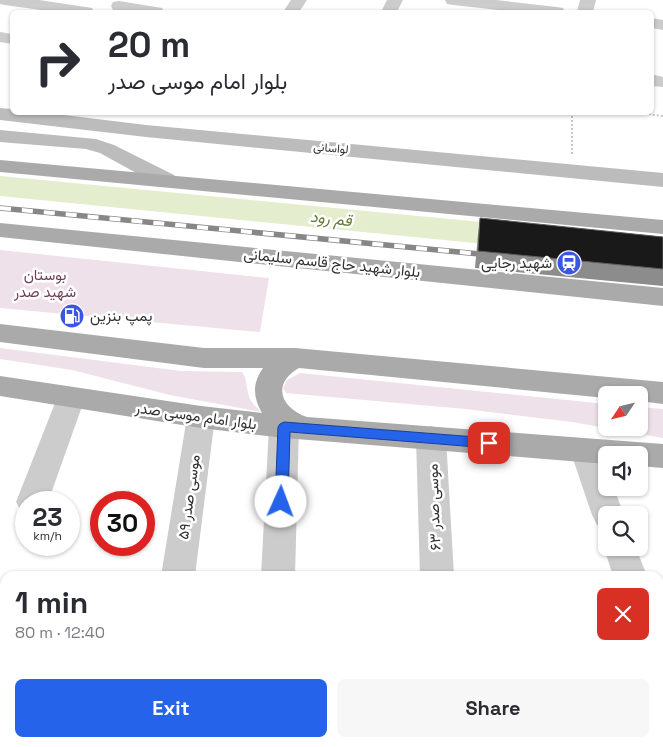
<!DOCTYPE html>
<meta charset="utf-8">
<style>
:root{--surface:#fff;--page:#f7f7f7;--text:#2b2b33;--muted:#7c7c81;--accent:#2563eb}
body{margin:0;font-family:"Space Grotesk",Vazirmatn,sans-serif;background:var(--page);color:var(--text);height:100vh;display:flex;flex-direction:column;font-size:19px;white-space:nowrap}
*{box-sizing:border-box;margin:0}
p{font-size:16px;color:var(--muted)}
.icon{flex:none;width:28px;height:28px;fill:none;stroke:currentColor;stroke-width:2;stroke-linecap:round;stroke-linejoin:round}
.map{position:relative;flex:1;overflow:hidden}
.panel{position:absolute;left:0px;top:571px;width:664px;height:176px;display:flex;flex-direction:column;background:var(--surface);border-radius:15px 15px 0 0;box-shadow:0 1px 4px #0004}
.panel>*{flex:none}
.hud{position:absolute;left:10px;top:10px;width:644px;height:105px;border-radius:8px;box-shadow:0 1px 4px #0004;background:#fff;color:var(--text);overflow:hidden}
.needle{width:32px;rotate:235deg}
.buttons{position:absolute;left:598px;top:386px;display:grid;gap:10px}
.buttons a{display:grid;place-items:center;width:50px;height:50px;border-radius:8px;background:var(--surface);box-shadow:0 1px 4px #0004;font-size:25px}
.speed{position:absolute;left:15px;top:491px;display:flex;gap:10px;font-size:25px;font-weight:700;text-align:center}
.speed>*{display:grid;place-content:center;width:65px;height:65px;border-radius:50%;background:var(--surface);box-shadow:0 1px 4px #0004;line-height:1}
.speed small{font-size:12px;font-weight:400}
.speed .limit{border:8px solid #d22;background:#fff;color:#111}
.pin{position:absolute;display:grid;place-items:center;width:42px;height:42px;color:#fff;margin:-21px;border-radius:10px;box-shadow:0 2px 8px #0006}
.me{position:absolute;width:55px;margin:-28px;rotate:2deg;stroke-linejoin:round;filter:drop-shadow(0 0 4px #0008)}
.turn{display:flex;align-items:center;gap:18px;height:105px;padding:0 15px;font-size:22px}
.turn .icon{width:65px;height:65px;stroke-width:2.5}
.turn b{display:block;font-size:35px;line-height:42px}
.round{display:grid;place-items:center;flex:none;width:52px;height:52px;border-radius:8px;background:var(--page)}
.overview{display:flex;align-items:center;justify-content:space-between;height:85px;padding:0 15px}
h1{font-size:30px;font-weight:800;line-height:38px}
.cta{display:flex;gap:10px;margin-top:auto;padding:10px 15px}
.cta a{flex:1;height:58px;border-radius:8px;background:var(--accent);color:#fff;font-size:20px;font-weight:800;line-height:58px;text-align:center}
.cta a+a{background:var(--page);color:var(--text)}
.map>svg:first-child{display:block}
</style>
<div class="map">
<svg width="663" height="747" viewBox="0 0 663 747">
<rect width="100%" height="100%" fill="#fff"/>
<g fill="#eee1e9">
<polygon points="0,250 269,278 260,332 0,308"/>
<path d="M 0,348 L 181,371 L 242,372 C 247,379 246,384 248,392 C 249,401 255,406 261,412 L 170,395 L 72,370 L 0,359 Z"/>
<polygon points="300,373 606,404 606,428 639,428 639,407 663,409 663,438 572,422 465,409 286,393 283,388 287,380"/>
</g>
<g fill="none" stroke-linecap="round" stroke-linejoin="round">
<polygon fill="#e4edce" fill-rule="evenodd" points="0,176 534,227 546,230 552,238 546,246 534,249 0,196"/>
<g stroke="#c6c6c6" stroke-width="2" stroke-dasharray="2 2" stroke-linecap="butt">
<polyline points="572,112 572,154"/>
<polyline points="633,112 663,116"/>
</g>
<g fill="#ccc" fill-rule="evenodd">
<polygon points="0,0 39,0 86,7 92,8 94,12 55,12 5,5 0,4"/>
<polygon points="291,0 307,0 299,12 283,12"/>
<polygon points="387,0 403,0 397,12 381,12"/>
<polygon points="445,0 496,0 557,7 563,8 565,12 518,12 453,5 447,4"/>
<polygon points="580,0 596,0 593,12 577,12"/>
<polygon points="119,1 156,7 162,8 164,12 128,12 113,10 111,6 113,2"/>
<polygon points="651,18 663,20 663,30 651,28"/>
<polygon points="0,32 12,34 12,44 0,42"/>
<polygon points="651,74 663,77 663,87 651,86"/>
<polygon points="71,387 81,390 85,398 48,502 26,502 26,513 21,511 16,502 57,398 61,390"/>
<polygon points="201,406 211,409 215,417 195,576 161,576 187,417 191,409"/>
<polygon points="284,416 294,419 299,427 295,576 261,576 269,427 274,419"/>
<polygon points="431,426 441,430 446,438 454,576 420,576 416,438 421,430"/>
<path d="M 585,438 L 596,442 C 604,457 606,470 606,488 L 614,488 L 624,515 L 606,515 L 606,528 L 597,525 L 592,515 L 570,450 L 574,442 Z"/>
<polygon points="606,543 606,548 636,548 647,576 613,576 604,548"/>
<polygon points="659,639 663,640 663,686 659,684"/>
<rect x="659" y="694" width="4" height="38"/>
<rect x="252" y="742" width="38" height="5"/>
</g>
<g fill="#bcbcbc" fill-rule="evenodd">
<polygon points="0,108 12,109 12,112 39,112 146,125 663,173 663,187 146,137 0,120"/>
<polygon points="0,130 96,139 114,145 174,175 177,180 174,185 166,187 158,185 100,153 86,149 0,142"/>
</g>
<g fill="#aaa" fill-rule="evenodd">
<polygon points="0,160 663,220 663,234 0,172"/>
<polygon points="0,223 663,288 663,306 0,237"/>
<path d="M 0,324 L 204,348 L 295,348 L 663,382 L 663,404 L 639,401 L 639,395 L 606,395 L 606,398 L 299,368 C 271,384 281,408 307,417 L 663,444 L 663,468 L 639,466 L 639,455 L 606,455 L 606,464 L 284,438 L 201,428 L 0,396 L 0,376 L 201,406 L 262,413 C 253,397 252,384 263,368 L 204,368 L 0,342 Z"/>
</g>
<defs>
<polyline id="rail" points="0,208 490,255"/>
</defs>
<use href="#rail" stroke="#878787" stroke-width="5.5"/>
<use href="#rail" stroke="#fff" stroke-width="4" stroke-dasharray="11" stroke-linecap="butt"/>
</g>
<polygon fill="#8c8c8c" points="480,218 663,237 663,286 475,268 478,234"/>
<polygon fill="#191919" stroke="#5e5e5e" points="480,218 663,237 663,269 478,251"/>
<polygon fill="#2563eb" stroke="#184099" points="284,422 489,438 493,439 495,443 493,446 489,448 290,432 288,502 286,506 281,507 277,506 275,502 278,427 280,424"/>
<defs>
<symbol id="station-disc" viewBox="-11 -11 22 22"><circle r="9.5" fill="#3a57e2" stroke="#fff"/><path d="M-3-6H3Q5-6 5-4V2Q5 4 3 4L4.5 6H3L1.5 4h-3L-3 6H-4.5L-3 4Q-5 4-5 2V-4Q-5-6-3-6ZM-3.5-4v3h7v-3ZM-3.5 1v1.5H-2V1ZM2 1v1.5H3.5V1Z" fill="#fff"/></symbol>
<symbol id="fuel-disc" viewBox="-11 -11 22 22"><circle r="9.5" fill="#3a57e2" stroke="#fff"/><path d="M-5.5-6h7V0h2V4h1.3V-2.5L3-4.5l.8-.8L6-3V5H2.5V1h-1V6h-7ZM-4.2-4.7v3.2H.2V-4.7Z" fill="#fff"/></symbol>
</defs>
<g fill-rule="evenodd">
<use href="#station-disc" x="555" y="249" width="28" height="28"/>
<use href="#fuel-disc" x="58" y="302" width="28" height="28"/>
</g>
<g text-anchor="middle" stroke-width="5" stroke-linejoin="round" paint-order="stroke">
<g font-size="12" fill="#323232" stroke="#fff">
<text transform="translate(331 148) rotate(5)" y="4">لواسانی</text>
</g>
<g font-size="15" fill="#323232" stroke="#fff">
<text transform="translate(332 263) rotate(6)" y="5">بلوار شهید حاج قاسم سلیمانی</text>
<text transform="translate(196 416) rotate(8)" y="5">بلوار امام موسی صدر</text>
<text transform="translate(189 497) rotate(-82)" y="5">موسی صدر ۵۹</text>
<text transform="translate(434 507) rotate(-92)" y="5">موسی صدر ۶۳</text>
</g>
<g font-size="15" fill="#323232" stroke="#fff" text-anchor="end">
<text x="552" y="268">شهید رجایی</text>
<text x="90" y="321" text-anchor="start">پمپ بنزین</text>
</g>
<g font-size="15" fill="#6e3f59" stroke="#fff">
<text x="45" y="280">بوستان<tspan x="45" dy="17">شهید صدر</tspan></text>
</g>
<g font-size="16" font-style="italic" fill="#667a37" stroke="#fff">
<text transform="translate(331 218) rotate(6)" y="6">قم رود</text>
</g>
</g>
</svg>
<div class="buttons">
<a><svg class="needle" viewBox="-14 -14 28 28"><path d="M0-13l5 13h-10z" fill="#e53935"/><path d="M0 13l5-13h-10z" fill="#7c7c81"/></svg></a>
<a><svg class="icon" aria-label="sound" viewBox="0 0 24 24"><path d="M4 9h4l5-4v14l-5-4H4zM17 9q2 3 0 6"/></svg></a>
<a><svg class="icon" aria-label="search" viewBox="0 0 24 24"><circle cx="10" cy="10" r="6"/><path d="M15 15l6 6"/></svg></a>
</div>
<div class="speed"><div>23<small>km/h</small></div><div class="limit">30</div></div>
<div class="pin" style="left:489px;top:443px;background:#d93025"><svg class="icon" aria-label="arrive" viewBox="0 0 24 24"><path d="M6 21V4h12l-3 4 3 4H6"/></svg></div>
<svg class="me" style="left:281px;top:502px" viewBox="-20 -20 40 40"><circle r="19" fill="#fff"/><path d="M0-13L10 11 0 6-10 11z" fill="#2563eb"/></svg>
<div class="hud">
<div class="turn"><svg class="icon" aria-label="right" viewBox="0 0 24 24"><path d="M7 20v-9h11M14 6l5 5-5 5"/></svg><div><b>20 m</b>بلوار امام موسی صدر</div></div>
</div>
<section class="panel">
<div class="overview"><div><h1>1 min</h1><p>80 m · 12:40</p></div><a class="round" style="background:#d93025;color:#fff"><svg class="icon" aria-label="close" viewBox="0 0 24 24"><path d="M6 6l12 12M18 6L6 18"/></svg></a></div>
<div class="cta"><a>Exit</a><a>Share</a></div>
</section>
</div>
